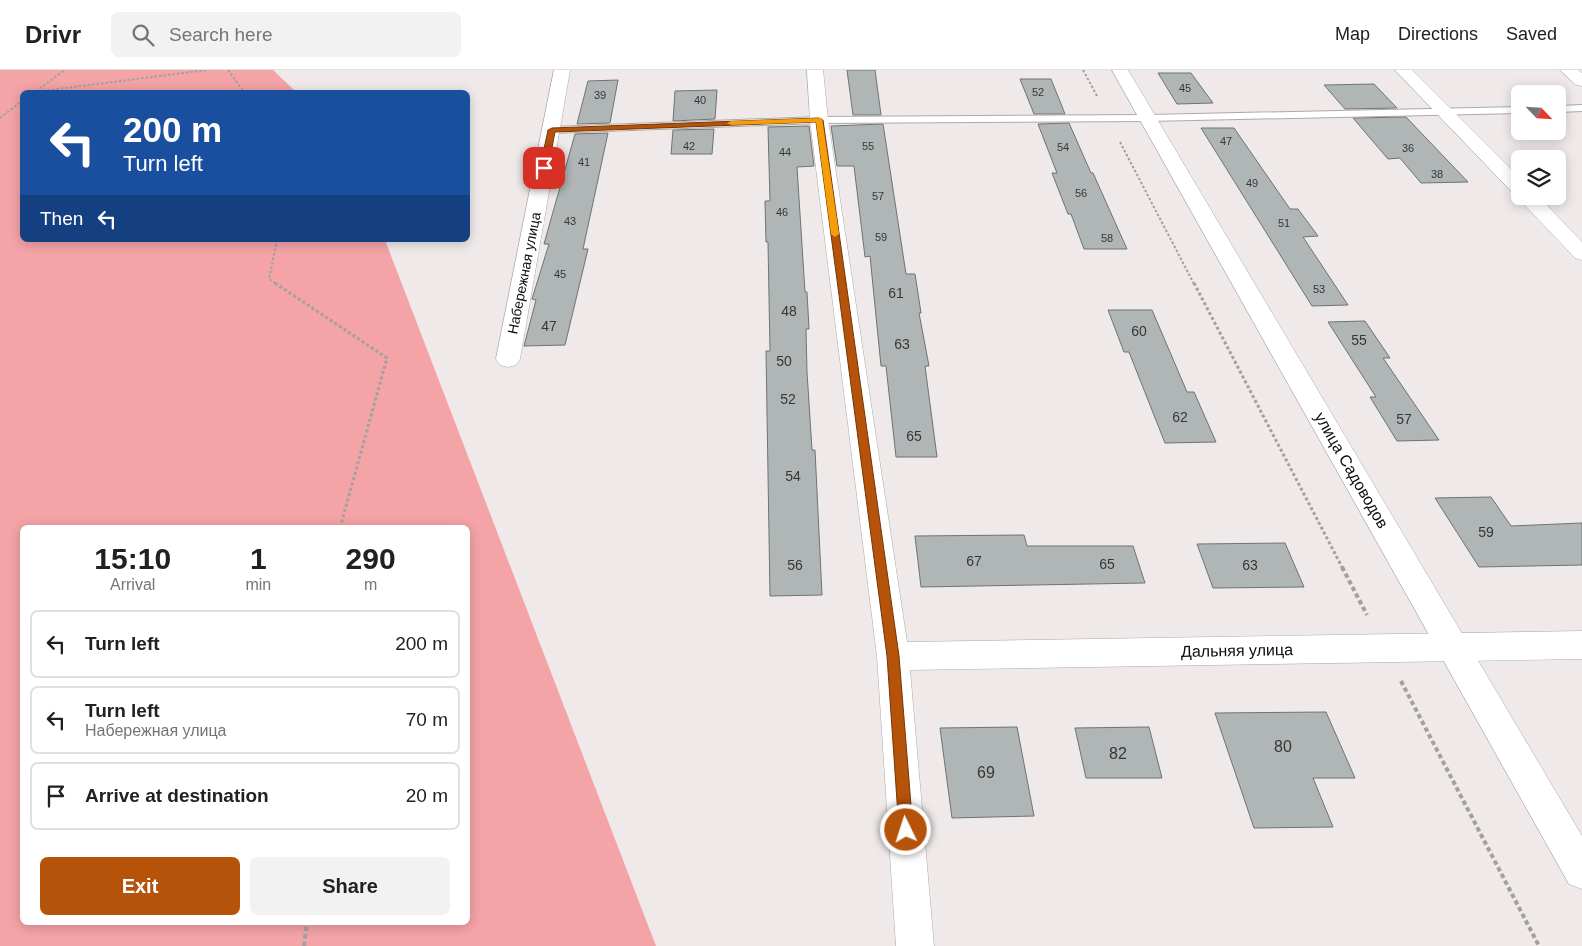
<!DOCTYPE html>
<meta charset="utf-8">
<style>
:root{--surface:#fff;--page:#f2f2f2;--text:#202124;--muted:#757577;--line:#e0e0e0;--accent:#b45309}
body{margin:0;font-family:Arial,sans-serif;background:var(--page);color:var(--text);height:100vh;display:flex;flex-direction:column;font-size:19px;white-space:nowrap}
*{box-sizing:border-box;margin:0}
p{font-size:16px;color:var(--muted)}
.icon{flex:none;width:28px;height:28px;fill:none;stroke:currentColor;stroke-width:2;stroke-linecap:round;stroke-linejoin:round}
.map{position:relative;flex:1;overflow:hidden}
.drawer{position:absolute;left:20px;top:455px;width:450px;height:400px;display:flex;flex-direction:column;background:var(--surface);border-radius:8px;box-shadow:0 2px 12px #0003}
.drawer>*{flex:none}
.guide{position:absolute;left:20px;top:20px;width:450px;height:152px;border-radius:8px;box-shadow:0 2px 12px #0003;background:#1a4fa0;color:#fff;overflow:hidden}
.needle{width:32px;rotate:115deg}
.controls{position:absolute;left:1511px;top:15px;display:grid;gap:10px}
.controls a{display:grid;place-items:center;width:55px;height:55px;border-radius:8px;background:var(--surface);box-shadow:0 2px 12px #0003;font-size:25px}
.pin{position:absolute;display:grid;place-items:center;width:42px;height:42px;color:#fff;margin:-21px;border-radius:10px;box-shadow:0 2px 8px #0006}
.me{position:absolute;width:55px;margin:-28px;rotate:356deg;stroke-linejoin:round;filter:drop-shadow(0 0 4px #0008)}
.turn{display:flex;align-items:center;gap:18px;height:105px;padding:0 20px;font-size:22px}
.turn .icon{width:65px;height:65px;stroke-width:2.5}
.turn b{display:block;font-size:35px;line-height:42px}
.then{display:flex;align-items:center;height:48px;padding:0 20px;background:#0003;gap:10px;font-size:19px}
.eta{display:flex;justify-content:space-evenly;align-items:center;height:85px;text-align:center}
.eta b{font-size:30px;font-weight:700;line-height:35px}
.primary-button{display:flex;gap:10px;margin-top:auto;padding:10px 20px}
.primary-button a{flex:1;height:58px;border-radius:8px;background:var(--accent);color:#fff;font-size:20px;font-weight:700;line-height:58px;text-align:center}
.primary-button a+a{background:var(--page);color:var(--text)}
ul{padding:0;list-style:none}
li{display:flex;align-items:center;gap:15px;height:68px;margin:0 10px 8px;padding:0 10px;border:2px solid var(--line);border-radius:8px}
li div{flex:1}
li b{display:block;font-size:19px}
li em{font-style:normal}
header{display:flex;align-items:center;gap:30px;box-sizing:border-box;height:70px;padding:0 25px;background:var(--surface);border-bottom:1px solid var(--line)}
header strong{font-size:24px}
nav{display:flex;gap:28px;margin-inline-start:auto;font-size:18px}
.search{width:350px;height:45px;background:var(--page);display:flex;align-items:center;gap:12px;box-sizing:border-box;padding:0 18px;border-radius:8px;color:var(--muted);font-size:19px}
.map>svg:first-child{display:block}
</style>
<header>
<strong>Drivr</strong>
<div class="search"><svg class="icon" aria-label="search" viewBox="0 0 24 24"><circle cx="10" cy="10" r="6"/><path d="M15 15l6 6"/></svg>Search here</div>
<nav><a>Map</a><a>Directions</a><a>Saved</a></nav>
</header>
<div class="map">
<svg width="1582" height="876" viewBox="0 0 1582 876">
<rect width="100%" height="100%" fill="#efe9e9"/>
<path fill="#f4a3a7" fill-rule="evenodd" d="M 0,0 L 273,0 L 296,22 L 22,22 L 22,170 L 385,170 L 656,876 L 0,876 ZM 22,458 L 468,458 L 468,852 L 22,852 Z"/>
<g fill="#b0b6b6" stroke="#6e7373">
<polygon points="847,0 875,0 881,45 853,45"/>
<polygon points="1158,3 1191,3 1213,33 1177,34"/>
<polygon points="1020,9 1051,9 1065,44 1034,44"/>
<polygon points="618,10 610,53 577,54 588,11"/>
<polygon points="1374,14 1397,38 1345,39 1324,15"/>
<polygon points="717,20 715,49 673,51 675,21"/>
<polygon points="1406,47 1426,68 1468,112 1421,113 1400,88 1388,89 1353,48"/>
<polygon points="1069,53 1091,103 1093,103 1127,179 1084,179 1071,144 1068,144 1052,103 1057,103 1038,54"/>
<polygon points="883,54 906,204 915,204 921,243 919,243 929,296 925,296 937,387 896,387 886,296 881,296 870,186 865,187 854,96 837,96 831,56"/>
<polygon points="809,56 814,96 797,97 805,222 807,222 809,259 806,259 807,302 812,380 815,380 822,525 770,526 766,281 770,281 768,172 766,172 765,131 770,131 768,57"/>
<polygon points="1201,58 1234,58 1290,139 1298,139 1318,166 1303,167 1348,235 1312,236"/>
<polygon points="714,59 712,84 671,84 673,60"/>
<polygon points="608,63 583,179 588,179 565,275 524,276 536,230 532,229 549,174 544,174 575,64"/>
<polygon points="1108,240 1152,240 1187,322 1194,322 1216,372 1165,373 1129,282 1124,282"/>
<polygon points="1365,251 1390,288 1383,288 1439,370 1397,371 1370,327 1376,327 1328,252"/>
<polygon points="1491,427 1511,456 1582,453 1582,495 1479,497 1435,428"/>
<polygon points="1024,465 1027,476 1133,476 1145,513 921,517 915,466"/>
<polygon points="1285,473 1304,517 1213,518 1197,474"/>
<polygon points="1326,642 1355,708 1313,708 1333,757 1254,758 1215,643"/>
<polygon points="1017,657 1034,746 952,748 940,658"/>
<polygon points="1149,657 1162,708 1086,708 1075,658"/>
</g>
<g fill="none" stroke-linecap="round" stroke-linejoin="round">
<defs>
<g id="service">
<polygon points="1582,35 1582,41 1558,42 1558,36"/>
<polygon points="1520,37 1520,43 1148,51 819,53 552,63 547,60 552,57 819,47 1148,45"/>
</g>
<g id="minor">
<polygon points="554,0 570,0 520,289 516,295 508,297 500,295 496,289"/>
<polygon points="807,0 823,0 828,50 907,572 1582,561 1582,589 910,600 934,876 896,876 877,586 810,50"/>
<polygon points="1395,0 1412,0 1520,108 1520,126 1538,126 1582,172 1582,190 1575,188 1520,130 1518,124 1513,123"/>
<polygon points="1560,0 1578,0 1582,3 1582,16 1576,15"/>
</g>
<polygon id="secondary" points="1112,0 1128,0 1582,766 1582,819 1569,814"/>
</defs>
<use href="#service" stroke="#aea9a9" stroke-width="2"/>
<use href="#minor" stroke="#aea9a9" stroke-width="1"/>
<use href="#secondary" stroke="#aea9a9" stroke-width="1"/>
<g stroke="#a4a0a0" stroke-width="2" stroke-dasharray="2.5 2" stroke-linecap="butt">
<polyline points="228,0 244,22"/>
<polyline points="1083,0 1097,26"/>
<polyline points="36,21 65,0"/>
<polyline points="34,22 207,0"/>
<polyline points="0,48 22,31"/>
<polyline points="1120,72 1194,214"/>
<polyline points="277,170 269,209 277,214"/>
</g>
<g stroke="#a4a0a0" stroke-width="3" stroke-dasharray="3 2.5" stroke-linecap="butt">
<polyline points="275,213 387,288 340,458"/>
<polyline points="1194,213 1343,499"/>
</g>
<g stroke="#a4a0a0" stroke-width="4" stroke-dasharray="4.5 3" stroke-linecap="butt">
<polyline points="1342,497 1367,545"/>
<polyline points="1401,611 1539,876"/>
<polyline points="304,876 307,852"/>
</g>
<use href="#service" fill="#fff" fill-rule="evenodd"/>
<use href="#minor" fill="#fff" fill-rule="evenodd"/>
<use href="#secondary" fill="#fff" fill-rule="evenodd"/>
</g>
<polygon fill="#b45309" stroke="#753606" points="819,48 823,50 899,586 913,760 911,765 906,767 901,765 899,760 887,586 816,52 555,62 548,98 544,100 540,98 548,60 552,58"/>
<polygon fill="#f59e0b" points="822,48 839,164 835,167 831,164 816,52 731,55 727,53 731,51"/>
<g text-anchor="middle" stroke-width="5" stroke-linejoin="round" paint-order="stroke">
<g font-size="11" fill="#363636">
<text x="1185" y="22">45</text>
<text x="1038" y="26">52</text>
<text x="600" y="29">39</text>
<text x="700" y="34">40</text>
<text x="1226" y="75">47</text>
<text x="689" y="80">42</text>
<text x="868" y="80">55</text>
<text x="1063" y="81">54</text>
<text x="1408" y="82">36</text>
<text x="785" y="86">44</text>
<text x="584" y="96">41</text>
<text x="1437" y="108">38</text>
<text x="1252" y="117">49</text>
<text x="1081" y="127">56</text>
<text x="878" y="130">57</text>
<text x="782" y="146">46</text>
<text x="570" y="155">43</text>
<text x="1284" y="157">51</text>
<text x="881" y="171">59</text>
<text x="1107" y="172">58</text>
<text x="560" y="208">45</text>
<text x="1319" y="223">53</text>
</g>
<g font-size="14" fill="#0d0b0b" stroke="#fff">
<text transform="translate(524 203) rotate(-79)" y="5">Набережная улица</text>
</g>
<g font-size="14" fill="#363636">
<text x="896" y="228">61</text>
<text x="789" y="246">48</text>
<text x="549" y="261">47</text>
<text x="1139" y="266">60</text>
<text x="1359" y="275">55</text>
<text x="902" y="279">63</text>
<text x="784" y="296">50</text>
<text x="788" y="334">52</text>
<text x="1180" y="352">62</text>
<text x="1404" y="354">57</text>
<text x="914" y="371">65</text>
<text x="793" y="411">54</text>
<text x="1486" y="467">59</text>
<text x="974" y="496">67</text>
<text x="1107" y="499">65</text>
<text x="795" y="500">56</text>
<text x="1250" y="500">63</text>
</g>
<g font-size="16" fill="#0d0b0b" stroke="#fff">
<text transform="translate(1352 400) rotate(60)" y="6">улица Садоводов</text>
<text transform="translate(1237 580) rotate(-1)" y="6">Дальняя улица</text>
</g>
<g font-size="16" fill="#363636">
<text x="1283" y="682">80</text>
<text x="1118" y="689">82</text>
<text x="986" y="708">69</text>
</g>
</g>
</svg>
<div class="controls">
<a><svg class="needle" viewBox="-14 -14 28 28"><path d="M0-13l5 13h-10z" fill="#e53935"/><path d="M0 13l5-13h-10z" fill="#757577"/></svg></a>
<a><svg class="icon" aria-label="layers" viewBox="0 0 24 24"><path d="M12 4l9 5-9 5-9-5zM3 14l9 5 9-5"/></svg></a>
</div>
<div class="pin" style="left:544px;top:98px;background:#d93025"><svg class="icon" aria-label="arrive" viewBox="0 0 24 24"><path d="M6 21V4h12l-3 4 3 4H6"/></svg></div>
<svg class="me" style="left:906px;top:760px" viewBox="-20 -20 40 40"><circle r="17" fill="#b45309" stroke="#fff" stroke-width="3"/><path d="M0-11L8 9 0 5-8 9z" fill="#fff"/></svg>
<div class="guide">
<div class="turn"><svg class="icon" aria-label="left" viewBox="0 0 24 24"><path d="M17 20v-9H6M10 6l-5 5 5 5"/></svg><div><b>200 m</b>Turn left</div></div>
<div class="then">Then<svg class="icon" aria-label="left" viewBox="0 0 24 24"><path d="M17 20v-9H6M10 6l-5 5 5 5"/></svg></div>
</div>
<section class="drawer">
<div class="eta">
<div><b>15:10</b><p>Arrival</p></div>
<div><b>1</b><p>min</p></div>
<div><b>290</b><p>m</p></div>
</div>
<ul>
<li><svg class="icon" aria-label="left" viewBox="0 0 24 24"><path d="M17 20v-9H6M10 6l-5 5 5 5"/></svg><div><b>Turn left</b></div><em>200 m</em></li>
<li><svg class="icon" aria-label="left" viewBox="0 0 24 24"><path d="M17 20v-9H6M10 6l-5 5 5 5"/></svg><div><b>Turn left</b><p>Набережная улица</p></div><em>70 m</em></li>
<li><svg class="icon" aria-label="arrive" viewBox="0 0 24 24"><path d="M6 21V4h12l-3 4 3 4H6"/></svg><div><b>Arrive at destination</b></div><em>20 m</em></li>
</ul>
<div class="primary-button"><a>Exit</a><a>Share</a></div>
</section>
</div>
